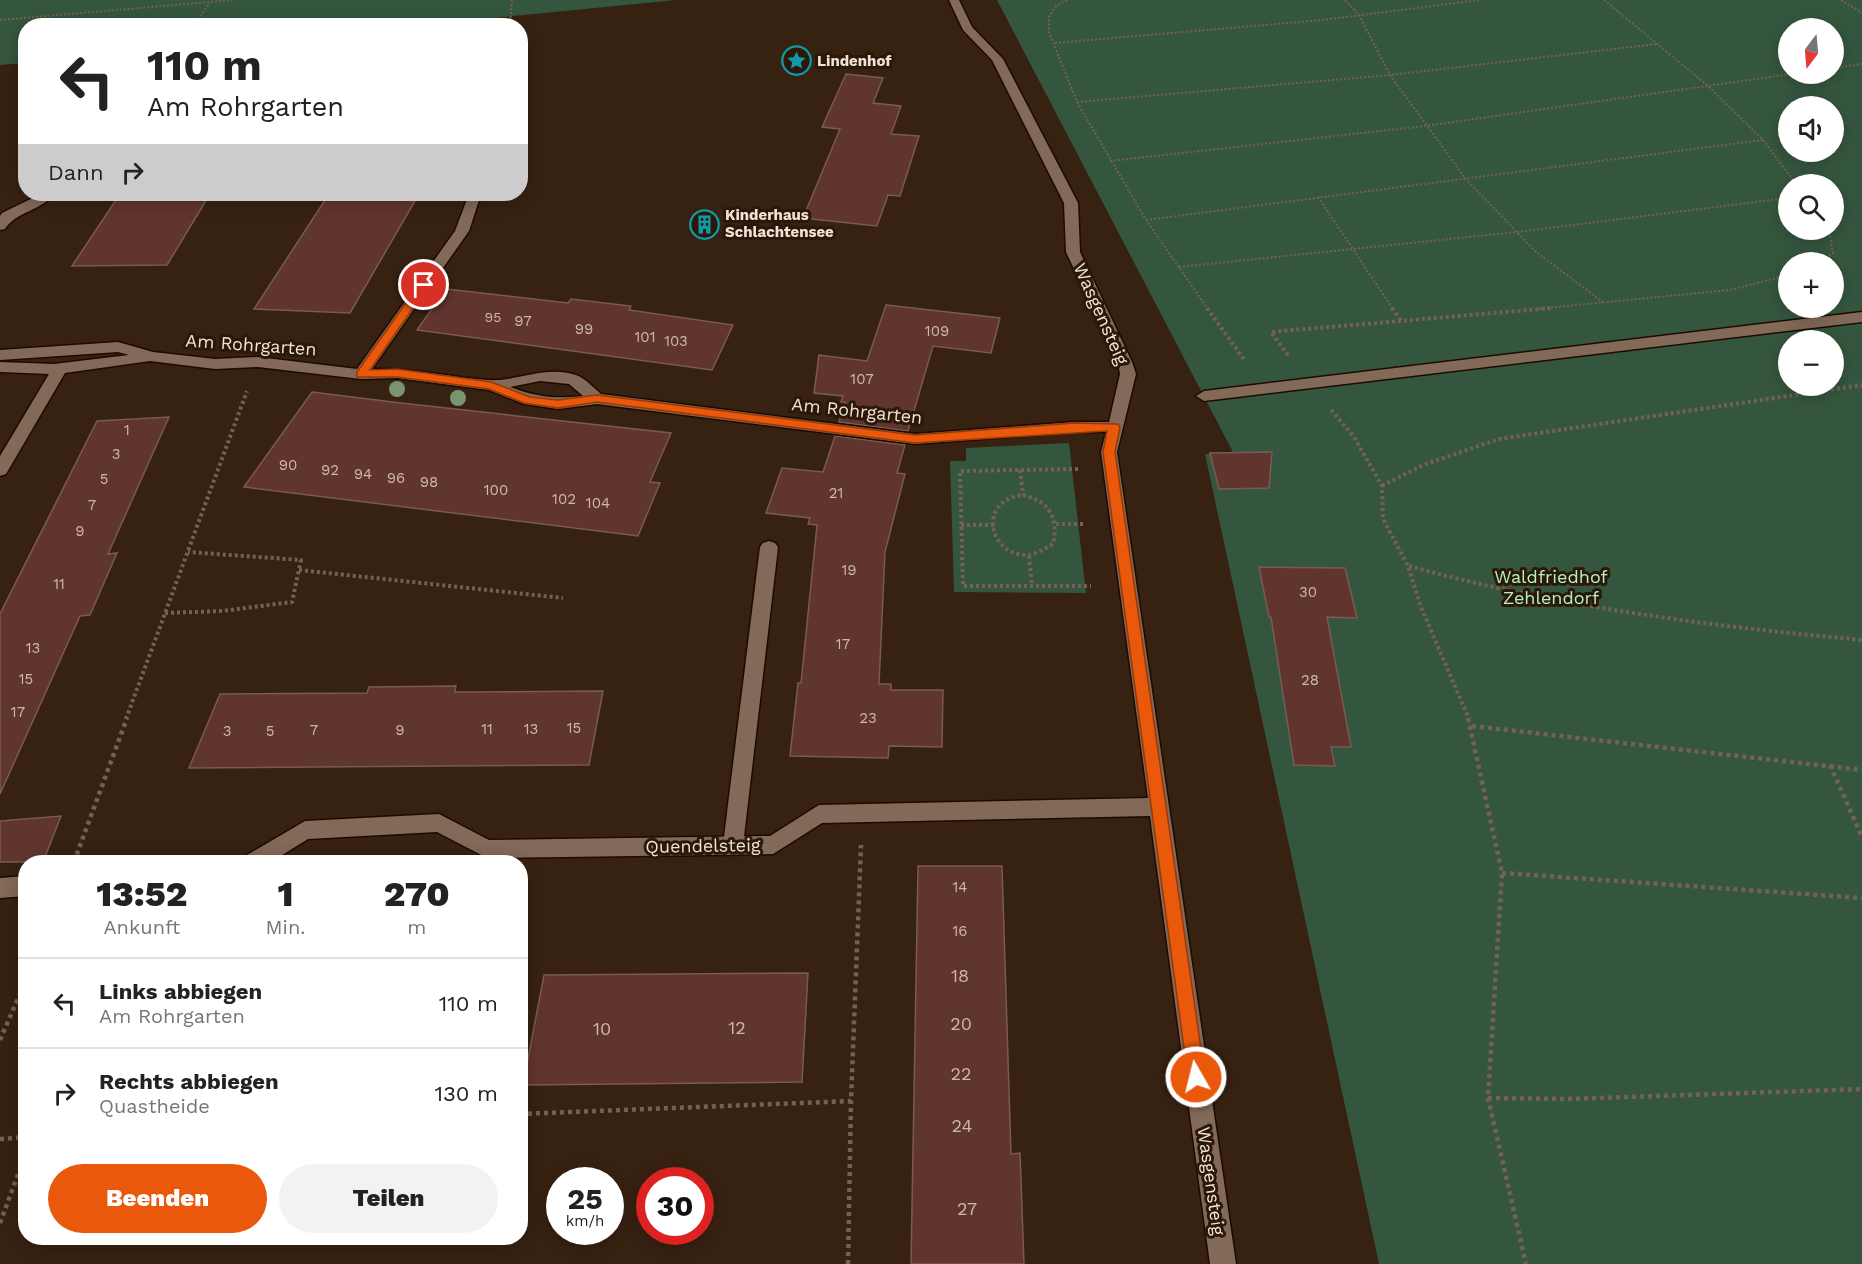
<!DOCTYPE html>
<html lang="de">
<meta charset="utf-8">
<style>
:root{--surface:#fff;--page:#f2f2f2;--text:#222;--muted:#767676;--line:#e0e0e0;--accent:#ea580c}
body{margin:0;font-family:"Work Sans",sans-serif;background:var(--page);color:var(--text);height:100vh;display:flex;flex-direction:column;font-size:22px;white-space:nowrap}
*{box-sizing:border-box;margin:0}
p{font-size:20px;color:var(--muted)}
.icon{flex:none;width:33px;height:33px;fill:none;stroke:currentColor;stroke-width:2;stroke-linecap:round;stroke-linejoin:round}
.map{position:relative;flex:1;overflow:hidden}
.side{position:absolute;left:18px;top:855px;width:510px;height:390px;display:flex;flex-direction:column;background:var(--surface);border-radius:24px;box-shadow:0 3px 15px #0003}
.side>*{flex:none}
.hud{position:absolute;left:18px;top:18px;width:510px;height:183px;border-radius:24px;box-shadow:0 3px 15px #0003;background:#fff;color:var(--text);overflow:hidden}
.needle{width:39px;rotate:196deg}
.buttons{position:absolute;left:1778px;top:18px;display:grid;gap:12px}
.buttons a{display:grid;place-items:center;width:66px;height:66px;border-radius:50%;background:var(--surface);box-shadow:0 3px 15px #0003;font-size:30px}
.speed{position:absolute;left:546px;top:1167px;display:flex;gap:12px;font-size:30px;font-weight:700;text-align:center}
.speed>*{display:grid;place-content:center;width:78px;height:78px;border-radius:50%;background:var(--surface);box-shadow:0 3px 15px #0003;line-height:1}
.speed small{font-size:15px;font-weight:400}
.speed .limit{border:9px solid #d22;background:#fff;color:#111}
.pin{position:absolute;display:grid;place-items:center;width:51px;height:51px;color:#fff;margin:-26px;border:3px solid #fff;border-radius:50%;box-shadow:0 2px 6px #0007}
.me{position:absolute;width:66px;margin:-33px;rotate:352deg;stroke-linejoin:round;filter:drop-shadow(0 0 4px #0008)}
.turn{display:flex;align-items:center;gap:21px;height:126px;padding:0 30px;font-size:27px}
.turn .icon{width:78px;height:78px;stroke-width:2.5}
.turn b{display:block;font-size:42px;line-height:51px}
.then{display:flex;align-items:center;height:57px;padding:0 30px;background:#0003;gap:12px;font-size:22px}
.eta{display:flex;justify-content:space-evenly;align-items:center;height:102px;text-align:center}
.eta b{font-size:36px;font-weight:800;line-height:42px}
.button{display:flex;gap:12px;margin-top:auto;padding:12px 30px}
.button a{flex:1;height:69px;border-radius:36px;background:var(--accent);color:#fff;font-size:24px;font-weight:800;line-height:69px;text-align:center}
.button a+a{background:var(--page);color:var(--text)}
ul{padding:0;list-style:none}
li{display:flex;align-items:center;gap:18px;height:90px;padding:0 30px;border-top:2px solid var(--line)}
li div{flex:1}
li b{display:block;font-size:22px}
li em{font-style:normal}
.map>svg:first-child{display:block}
</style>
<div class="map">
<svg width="1862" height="1264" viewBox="0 0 1862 1264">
<rect width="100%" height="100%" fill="#372111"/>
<g fill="#35563e" fill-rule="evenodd">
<polygon points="0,0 676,0 413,26 26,26 25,63 0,65"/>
<path d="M 997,0 L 1862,0 L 1862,1264 L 1379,1264 L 1205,454 L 1233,452 ZM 1788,28 L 1833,28 L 1833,74 L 1788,74 ZM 1788,106 L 1833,106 L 1833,152 L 1788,152 ZM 1788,184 L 1833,184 L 1833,230 L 1788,230 ZM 1788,262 L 1833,262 L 1833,308 L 1788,308 ZM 1788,340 L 1833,340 L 1833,386 L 1788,386 Z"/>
<polygon points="1069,443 1086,593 954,592 950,461 966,461 966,448"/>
</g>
<g fill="#60352d" stroke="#795a54" stroke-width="1.5">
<polygon points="846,74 883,78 873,103 901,106 891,134 919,136 900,196 888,195 877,226 803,218 840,129 822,127"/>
<polygon points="120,194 210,194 167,265 72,266"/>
<polygon points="329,194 419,194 350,313 254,309"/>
<polygon points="446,289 568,303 571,299 631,306 629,310 733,325 712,370 417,330"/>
<polygon points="886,305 1000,318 991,353 933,346 908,431 839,422 845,402 841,402 843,396 814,393 819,355 867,361"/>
<polygon points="312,392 401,403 671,433 650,482 660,483 638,536 244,487"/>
<polygon points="169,417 108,554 117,553 90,615 80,616 0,794 0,614 97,421"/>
<polygon points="835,436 905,445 897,473 905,474 885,552 879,684 891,684 891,690 943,690 942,747 889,746 888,758 790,756 798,683 801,683 817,525 808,524 810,518 766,513 782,468 823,472"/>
<polygon points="1272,452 1269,488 1219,489 1210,453"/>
<polygon points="1259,567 1345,568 1357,618 1327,617 1351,747 1331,747 1335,766 1294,765 1271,617 1269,617"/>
<polygon points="456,686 455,692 603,691 589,765 189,768 220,694 367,693 369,687"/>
<polygon points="61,816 43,862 0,862 0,821"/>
<polygon points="918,866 1002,866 1011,1154 1020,1153 1024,1264 911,1264"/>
<polygon points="808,973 802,1082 523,1085 544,975"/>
</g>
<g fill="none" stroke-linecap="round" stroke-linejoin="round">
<defs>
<g id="lane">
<polygon points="1862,312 1862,322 1204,401 1196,396 1204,391"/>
<polygon points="769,541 775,543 778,547 743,845 740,851 733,854 726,851 723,845 760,547 763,543"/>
</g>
<g id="street">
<path d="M 949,0 L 959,0 L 972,27 L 1003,59 L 1078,203 L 1080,252 L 1132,362 L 1136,374 L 1117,452 L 1236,1264 L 1210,1264 L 1150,816 L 822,823 L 773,854 L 487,858 L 437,832 L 308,839 L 271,862 L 244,862 L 247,855 L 305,821 L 439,814 L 489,840 L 770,836 L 819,805 L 1148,798 L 1101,452 L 1106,432 L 1074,432 L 915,444 L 597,404 L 558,409 L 524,404 L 489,390 L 397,378 L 361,379 L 258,367 L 215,369 L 150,361 L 65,373 L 6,474 L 0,476 L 0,456 L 49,374 L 0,372 L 0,362 L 54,364 L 129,355 L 118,352 L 0,360 L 0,350 L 118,342 L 153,352 L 215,359 L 258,357 L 357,369 L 455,231 L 469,194 L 481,194 L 469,231 L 372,369 C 412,368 449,377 488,380 C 517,382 544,365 576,375 C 585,378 594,388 601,394 L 915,434 L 1074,422 L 1109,422 L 1120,374 L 1118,362 L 1066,252 L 1064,203 L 992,60 L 963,30 ZM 540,381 L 569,384 L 583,396 C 554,399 537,397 510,387 Z"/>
<path d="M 41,194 L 54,194 C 41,211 17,211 5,229 L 0,230 L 0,216 L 2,213 Z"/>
<polygon points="26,876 26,896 0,898 0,878"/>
</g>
</defs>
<use href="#lane" stroke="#1d0a00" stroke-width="3"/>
<use href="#street" stroke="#1d0a00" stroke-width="3"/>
<g stroke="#746153" stroke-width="2" stroke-dasharray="2 2" stroke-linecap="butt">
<polyline points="1067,0 1056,6 1049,17 1049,32 1077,102 1146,220 1208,309"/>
<polyline points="1345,0 1359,15 1390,75 1465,178 1535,251 1604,303"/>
<polyline points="1604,0 1707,85 1763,140 1796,184"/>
<polyline points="1841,0 1862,13"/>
<polyline points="0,20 232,0"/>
<polyline points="193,26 210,3"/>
<polyline points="510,26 512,0"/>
<polyline points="1055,43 1323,20 1479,0"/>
<polyline points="1833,68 1862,64"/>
<polyline points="1077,102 1390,75 1657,44"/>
<polyline points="1110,161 1425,126 1791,74"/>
<polyline points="1318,197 1393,309"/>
<polyline points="1146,220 1763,140"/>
<polyline points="1819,262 1833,253 1829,230"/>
<polyline points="1179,267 1517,232 1788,198"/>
<polyline points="1535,309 1730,290 1788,275"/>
</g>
<g stroke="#746153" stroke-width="4" stroke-dasharray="3 3" stroke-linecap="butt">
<polyline points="1207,308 1245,361"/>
<polyline points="1392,308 1401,321"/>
<polyline points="1288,355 1271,332 1552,308"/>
<polyline points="1331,410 1354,437 1382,486 1383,519 1408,566 1421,607 1469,719"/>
<polyline points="1078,469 960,471 963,586 1091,586"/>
<polyline points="1020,470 1023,495"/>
<polyline points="1382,486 1423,465 1499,439 1862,385"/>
<path d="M 1023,495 C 1049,501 1059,518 1053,544 C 1044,549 1034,556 1023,555 C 989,552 977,501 1023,495 Z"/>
<polyline points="1056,524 1084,524"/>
<polyline points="961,525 994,525"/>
<polyline points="1029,556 1032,586"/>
<path d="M 1409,566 C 1558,607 1708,626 1862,640"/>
<polyline points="299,570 563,598"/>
<polyline points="165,613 222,611 292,602 301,560 188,552"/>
<polyline points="126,719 247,391"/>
</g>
<g stroke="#746153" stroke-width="4.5" stroke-dasharray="4 4" stroke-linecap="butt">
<polyline points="1468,718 1502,873 1488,1098 1526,1264"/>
<polyline points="1472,726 1862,770"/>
<polyline points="1830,765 1862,837"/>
<polyline points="74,862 127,718"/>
<polyline points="1502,873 1862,898"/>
<polyline points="520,893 523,882"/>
<polyline points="0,1040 26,980"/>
<polyline points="1488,1098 1568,1099 1862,1089"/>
<polyline points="520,1114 851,1101 861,845"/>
<polyline points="0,1139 26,1137"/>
<polyline points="0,1223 26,1153"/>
<polyline points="848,1264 851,1101"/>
</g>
<use href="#lane" fill="#836957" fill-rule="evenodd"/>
<use href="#street" fill="#836957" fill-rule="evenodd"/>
</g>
<g fill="#7a9472">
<circle cx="397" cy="389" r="8"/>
<circle cx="458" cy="398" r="8"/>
</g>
<polygon fill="#ea580c" stroke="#983908" stroke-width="1.5" points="424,282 429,285 370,370 397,369 491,382 530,397 558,400 597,395 915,435 1074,423 1118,424 1120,427 1115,452 1205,1077 1203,1083 1196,1086 1190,1083 1188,1077 1103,452 1107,431 915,443 597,402 558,408 524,403 489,389 397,377 357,377 357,372 420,283"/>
<defs>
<symbol id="sight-ring" viewBox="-11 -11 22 22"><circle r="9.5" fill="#2c1808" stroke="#0f9aa8" stroke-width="1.5"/><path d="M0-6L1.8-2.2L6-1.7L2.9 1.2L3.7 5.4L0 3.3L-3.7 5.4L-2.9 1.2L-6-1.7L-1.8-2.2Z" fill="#0f9aa8"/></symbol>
<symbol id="building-ring" viewBox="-11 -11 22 22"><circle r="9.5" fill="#2c1808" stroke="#0f9aa8" stroke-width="1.5"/><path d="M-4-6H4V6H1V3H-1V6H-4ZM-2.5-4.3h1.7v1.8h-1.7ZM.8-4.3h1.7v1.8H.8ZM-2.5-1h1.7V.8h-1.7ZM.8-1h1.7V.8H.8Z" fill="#0f9aa8"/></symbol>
</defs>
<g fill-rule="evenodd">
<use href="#sight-ring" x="780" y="44" width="33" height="33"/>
<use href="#building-ring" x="688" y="208" width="33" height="33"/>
</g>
<g text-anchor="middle" stroke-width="6" stroke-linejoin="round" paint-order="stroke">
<g font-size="14" fill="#cdb7ad">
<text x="493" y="322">95</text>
</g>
<g font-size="15" font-weight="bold" fill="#f1e2d8" stroke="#2c1808" text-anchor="start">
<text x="817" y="66">Lindenhof</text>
<text x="725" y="220">Kinderhaus<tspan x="725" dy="17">Schlachtensee</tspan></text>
</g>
<g font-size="15" fill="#cdb7ad">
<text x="523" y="326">97</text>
<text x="584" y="334">99</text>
<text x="937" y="336">109</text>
<text x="645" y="342">101</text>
<text x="676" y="346">103</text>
<text x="862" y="384">107</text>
<text x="127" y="435">1</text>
<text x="116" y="459">3</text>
<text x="288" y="470">90</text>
<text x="330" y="475">92</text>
<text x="363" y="479">94</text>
<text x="396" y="483">96</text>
<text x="104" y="484">5</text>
<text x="429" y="487">98</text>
<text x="496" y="495">100</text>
<text x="836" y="498">21</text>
<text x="564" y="504">102</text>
<text x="598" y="508">104</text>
<text x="92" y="510">7</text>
<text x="80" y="536">9</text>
<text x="849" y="575">19</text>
<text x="59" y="589">11</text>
<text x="1308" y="597">30</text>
<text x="843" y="649">17</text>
<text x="33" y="653">13</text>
<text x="26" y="684">15</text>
<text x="1310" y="685">28</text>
<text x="18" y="717">17</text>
<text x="868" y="723">23</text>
<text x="574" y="733">15</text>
<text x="487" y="734">11</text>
<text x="531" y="734">13</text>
<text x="314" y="735">7</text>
<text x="400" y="735">9</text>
<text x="227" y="736">3</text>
<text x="270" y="736">5</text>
<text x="960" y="892">14</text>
<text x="960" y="936">16</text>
</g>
<g font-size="18" fill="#f1e2d8" stroke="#2c1808">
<text transform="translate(1101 314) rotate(66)" y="6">Wasgensteig</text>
<text transform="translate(251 345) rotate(4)" y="6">Am Rohrgarten</text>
<text transform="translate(857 411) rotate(6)" y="6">Am Rohrgarten</text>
<text transform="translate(703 846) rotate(-1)" y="6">Quendelsteig</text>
<text transform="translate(1211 1181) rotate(82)" y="6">Wasgensteig</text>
</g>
<g font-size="18" fill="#b1f3c2" stroke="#2c1808">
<text x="1551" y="583">Waldfriedhof<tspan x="1551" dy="21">Zehlendorf</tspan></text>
</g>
<g font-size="18" fill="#cdb7ad">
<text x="960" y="982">18</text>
<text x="961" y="1030">20</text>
<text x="737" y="1034">12</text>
<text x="602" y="1035">10</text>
<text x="961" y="1080">22</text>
<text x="962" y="1132">24</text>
<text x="967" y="1215">27</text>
</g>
</g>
</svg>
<div class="buttons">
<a><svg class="needle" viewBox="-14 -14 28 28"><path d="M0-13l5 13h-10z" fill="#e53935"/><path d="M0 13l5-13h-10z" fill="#767676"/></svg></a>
<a><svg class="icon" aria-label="sound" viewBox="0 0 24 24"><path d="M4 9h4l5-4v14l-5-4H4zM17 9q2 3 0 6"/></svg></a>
<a><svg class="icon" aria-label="search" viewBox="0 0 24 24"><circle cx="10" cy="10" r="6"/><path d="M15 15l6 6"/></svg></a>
<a>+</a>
<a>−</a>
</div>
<div class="speed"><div>25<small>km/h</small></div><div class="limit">30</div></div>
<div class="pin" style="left:424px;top:285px;background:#d93025"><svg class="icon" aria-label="arrive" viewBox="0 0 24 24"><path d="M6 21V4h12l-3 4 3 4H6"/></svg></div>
<svg class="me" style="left:1196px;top:1077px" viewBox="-20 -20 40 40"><circle r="17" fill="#ea580c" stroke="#fff" stroke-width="3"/><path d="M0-11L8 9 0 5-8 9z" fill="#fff"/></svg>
<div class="hud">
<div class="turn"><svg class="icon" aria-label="left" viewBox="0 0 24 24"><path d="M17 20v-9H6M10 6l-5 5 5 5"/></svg><div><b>110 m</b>Am Rohrgarten</div></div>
<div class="then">Dann<svg class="icon" aria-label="right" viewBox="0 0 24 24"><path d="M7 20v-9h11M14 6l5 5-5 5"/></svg></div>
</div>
<section class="side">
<div class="eta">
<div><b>13:52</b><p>Ankunft</p></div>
<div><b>1</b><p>Min.</p></div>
<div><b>270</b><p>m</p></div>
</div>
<ul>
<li><svg class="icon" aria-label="left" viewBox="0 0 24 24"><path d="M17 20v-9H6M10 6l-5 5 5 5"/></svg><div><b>Links abbiegen</b><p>Am Rohrgarten</p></div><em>110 m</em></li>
<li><svg class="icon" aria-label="right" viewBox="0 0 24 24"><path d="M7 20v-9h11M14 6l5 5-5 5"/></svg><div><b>Rechts abbiegen</b><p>Quastheide</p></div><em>130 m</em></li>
</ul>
<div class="button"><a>Beenden</a><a>Teilen</a></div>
</section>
</div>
